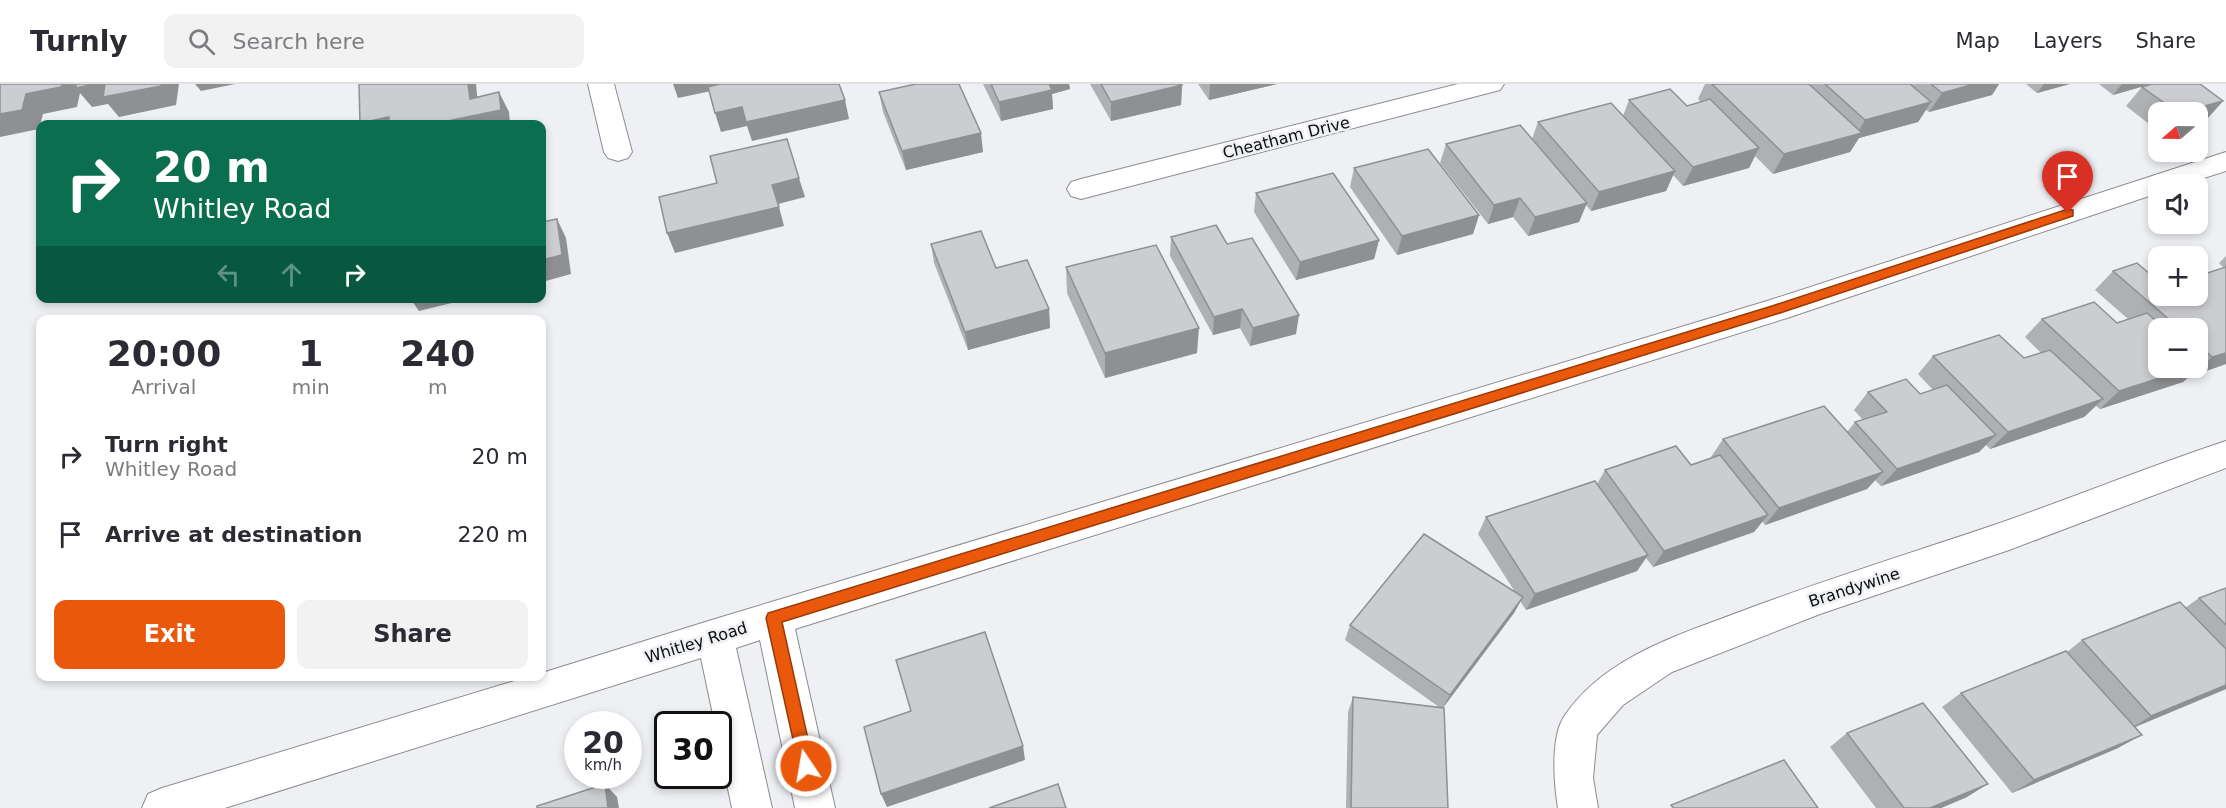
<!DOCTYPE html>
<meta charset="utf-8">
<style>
:root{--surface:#fff;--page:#f2f2f3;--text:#2b2b33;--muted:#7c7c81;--line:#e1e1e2;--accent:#ea580c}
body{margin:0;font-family:"DejaVu Sans",sans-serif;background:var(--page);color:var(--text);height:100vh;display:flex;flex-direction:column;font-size:22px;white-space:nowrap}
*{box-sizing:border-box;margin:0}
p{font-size:20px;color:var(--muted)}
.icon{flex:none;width:33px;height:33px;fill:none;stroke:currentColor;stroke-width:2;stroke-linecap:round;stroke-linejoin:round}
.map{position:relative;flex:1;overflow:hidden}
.details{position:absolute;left:36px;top:231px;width:510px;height:366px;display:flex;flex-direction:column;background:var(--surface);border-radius:12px;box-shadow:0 3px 9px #0003}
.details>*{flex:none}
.hud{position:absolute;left:36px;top:36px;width:510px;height:183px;border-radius:12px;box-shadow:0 3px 9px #0003;background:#0b6e4f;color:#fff;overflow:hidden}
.needle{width:39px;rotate:250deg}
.controls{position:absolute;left:2148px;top:18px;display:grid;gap:12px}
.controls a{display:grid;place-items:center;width:60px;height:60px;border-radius:12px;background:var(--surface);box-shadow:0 3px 9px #0003;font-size:30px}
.speed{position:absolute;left:564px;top:627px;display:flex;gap:12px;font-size:30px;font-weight:700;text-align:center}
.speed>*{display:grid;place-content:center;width:78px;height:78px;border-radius:50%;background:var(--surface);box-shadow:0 3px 9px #0003;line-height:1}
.speed small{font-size:15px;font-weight:400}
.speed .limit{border:3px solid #111;border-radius:9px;background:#fff;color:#111}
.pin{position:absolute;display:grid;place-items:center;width:51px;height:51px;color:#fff;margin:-62px -26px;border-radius:50% 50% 50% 0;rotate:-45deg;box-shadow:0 0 6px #0007}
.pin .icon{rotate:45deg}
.me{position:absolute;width:66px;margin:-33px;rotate:348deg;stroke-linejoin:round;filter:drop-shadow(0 0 4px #0008)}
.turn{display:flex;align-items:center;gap:21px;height:126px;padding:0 18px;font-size:27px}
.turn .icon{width:78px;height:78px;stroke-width:2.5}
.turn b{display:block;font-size:42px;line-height:51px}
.lanes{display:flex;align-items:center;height:57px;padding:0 18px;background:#0003;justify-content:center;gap:30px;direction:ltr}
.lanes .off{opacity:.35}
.eta{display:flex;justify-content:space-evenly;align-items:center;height:102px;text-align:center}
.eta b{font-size:36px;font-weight:700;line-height:42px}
.cta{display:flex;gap:12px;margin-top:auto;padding:12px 18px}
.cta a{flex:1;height:69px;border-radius:12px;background:var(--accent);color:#fff;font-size:24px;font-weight:700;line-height:69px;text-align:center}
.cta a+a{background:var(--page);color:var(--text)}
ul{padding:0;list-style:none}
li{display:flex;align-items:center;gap:18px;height:78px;padding:0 18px}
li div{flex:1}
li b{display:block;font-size:22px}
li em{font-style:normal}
header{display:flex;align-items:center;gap:36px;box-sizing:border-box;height:84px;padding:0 30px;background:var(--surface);border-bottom:2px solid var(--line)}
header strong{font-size:28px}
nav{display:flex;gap:33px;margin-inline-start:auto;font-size:21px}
.search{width:420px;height:54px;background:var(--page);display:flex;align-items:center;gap:15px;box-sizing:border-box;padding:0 21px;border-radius:12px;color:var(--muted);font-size:22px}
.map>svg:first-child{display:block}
</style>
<header>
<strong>Turnly</strong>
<div class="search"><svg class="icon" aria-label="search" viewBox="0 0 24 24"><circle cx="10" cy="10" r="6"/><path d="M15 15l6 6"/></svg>Search here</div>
<nav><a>Map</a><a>Layers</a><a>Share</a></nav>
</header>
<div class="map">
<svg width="2226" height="724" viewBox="0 0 2226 724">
<rect width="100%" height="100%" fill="#eef0f4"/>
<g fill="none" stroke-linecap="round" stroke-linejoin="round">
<defs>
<g id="minor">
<polygon points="588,0 614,0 632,68 628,74 618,77 608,74 604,68"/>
<polygon points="1458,0 1504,0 1500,6 1081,115 1071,112 1067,105 1071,98 1081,95"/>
<polygon points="2226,68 2226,87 2185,100 2158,100 2158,109 1787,234 795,545 835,724 795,724 760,556 736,564 772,724 732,724 718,658 718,640 715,640 701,574 225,724 142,724 148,710 162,704 531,592 542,592 542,589 715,535 1767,217"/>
<path d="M 2226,357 L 2226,384 L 2009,466 L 1820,530 L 1672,588 L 1623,621 L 1597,651 L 1593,694 L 1598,724 L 1558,724 C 1554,699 1550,652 1565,631 C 1606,572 1679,551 1742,527 C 1824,496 1908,470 1991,442 C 2070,415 2147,383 2226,357 Z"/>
</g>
</defs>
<use href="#minor" stroke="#8a8c8f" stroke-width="2"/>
<use href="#minor" fill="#fff" fill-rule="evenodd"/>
</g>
<g fill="#afb0b4" fill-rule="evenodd">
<polygon points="983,0 1069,0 1070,5 1052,10 1053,25 1001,37"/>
<polygon points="1090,0 1181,0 1182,1 1181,21 1111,37"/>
<polygon points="1198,0 1277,0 1209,16"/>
<polygon points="1705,0 2001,0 1999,0 1992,11 1929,28 1926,26 1918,38 1859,54 1850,68 1773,90 1755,72 1749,84 1683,102 1673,91 1666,107 1591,127 1586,121 1579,138 1528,152 1513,133 1488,140 1440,79 1446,60 1532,55 1538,38 1623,32 1629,16 1687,22 1701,18 1698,15"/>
<polygon points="2026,0 2070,0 2037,9"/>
<polygon points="2099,0 2151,0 2113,11"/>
<polygon points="2142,3 2223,17 2206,36 2198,28 2158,28 2158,47 2126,22"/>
<polygon points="879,8 983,68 906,86 883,28"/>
<polygon points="1354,84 1479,131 1473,150 1397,171 1350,103"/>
<polygon points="1256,109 1379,156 1374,175 1296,196 1254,128"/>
<polygon points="1171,153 1227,160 1296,250 1250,262 1240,244 1213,251 1170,172"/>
<polygon points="931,160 996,184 1049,225 1050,244 968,266 934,179"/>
<path d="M 2226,172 L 2226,280 L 2192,292 L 2191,291 L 2183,298 L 2100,325 L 2096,322 L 2084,333 L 1990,365 L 1986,361 L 1979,368 L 1881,402 L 1875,396 L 1867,405 L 1765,441 L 1762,437 L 1754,448 L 1653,483 L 1646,474 L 1637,487 L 1526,526 L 1520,517 L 1514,529 L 1443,624 L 1448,724 L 1346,724 L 1348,628 L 1353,613 L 1439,623 L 1345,556 L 1350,541 L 1515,508 L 1478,450 L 1486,433 L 1597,400 L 1605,386 L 1691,381 L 1712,374 L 1711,373 L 1723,355 L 1847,348 L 1855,338 L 1863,336 L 1854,326 L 1868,308 L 1920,310 L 1933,306 L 1918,290 L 1933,272 L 2024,274 L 2041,269 L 2025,253 L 2042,235 L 2117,239 L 2128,235 L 2095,206 L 2113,187 L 2158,212 L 2224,184 L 2219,179 ZM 2158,244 L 2198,244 L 2198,284 Z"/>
<polygon points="1066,183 1197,269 1105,294 1067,209"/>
<polygon points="2226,504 2226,605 2135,643 2118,664 2012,709 1942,623 1961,609 2067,568 2082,556 2185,524 2199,514"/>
<polygon points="1847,649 1967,713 1941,724 1876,724 1830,663"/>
</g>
<g fill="#8e9092">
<polygon points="62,0 179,0 176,21 119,33 108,20 92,23 80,9 77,23 43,30 39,45 0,53 0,30 26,10"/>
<polygon points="195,0 235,0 201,7"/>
<polygon points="468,0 476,0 479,31 499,8 509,28 510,40 433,40 470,15"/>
<polygon points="673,0 744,0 678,14"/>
<polygon points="1045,0 1069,0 1070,5 1052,10 1053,25 1001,37 999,18"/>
<polygon points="1210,0 1277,0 1209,16"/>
<polygon points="1974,0 2001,0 1999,0 1992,11 1929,28 1942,9"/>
<polygon points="2044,0 2070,0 2037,9"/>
<polygon points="2122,0 2151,0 2113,11"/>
<polygon points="1182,1 1181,21 1111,37 1111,18"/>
<polygon points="845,16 849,35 752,57 747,42 721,48 715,29 742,23"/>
<polygon points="2223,17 2206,36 2198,38 2198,28 2182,28"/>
<polygon points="1931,18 1918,38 1859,54 1850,68 1773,90 1784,70 1857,50 1865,36"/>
<polygon points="389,33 394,40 361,40 360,39"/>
<polygon points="981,49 983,68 906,86 902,67"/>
<polygon points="1759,64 1749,84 1683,102 1693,83"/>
<polygon points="1675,87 1666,107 1591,127 1599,108"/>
<polygon points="799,94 805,113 778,120 772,101"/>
<polygon points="1520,114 1513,133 1488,140 1494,121"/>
<polygon points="1587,119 1579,138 1528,152 1535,133"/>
<polygon points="779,123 784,142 675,169 667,149"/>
<polygon points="1479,131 1473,150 1397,171 1402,152"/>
<polygon points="557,135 566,154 571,190 542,198 542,176"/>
<polygon points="1379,156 1374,175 1296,196 1300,178"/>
<polygon points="410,214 472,214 419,227"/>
<polygon points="1049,225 1050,244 968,266 965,248"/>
<polygon points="1242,225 1240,244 1213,251 1214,233"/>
<polygon points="1299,231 1296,250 1250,262 1253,244"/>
<polygon points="1199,244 1197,269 1105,294 1105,269"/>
<polygon points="2226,269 2226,280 2192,292 2212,273"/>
<polygon points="2204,279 2183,298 2100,325 2119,307 2191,284 2198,284 2198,281"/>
<polygon points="2103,315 2084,333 1990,365 2008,348"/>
<polygon points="1996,351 1979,368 1881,402 1897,385"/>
<polygon points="1883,388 1867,405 1765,441 1779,424"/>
<polygon points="1768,431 1754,448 1653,483 1664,467"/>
<polygon points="1648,471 1637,487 1526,526 1535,510"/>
<polygon points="1523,513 1514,529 1442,625 1450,611"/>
<polygon points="2226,601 2226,605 2128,646 2151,632"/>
<polygon points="2142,651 2118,664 2012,709 2034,696"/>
<polygon points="1023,662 1025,676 887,723 881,710"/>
<polygon points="605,700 617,713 619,724 608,724"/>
<polygon points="1988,700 1967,713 1941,724 1930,724"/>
</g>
<g fill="#cbcdd1" stroke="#8e9092" stroke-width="1.5">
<polygon points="0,0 62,0 61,3 26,10 22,26 0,30"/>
<polygon points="76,0 94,0 76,4"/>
<polygon points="105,0 162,0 161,2 103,13"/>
<polygon points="359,0 468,0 470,15 499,8 501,26 433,40 389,40 389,33 360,39"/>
<polygon points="720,0 839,0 845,16 746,38 742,23 715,29 708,3"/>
<polygon points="916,0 959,0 981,49 902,67 879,8"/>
<polygon points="991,0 1049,0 1052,6 999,18"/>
<polygon points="1101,0 1181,0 1182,1 1111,18"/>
<polygon points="1712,0 1809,0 1862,49 1784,70"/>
<polygon points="1825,0 1910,0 1931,18 1865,36"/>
<polygon points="1931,0 1974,0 1942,9"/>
<polygon points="2152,0 2200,0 2223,17 2182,28 2177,28 2142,3"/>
<polygon points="1670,5 1687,22 1710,15 1759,64 1693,83 1629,16"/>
<polygon points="1611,19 1675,87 1599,108 1538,38"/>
<polygon points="1520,41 1587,119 1535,133 1520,114 1494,121 1446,60"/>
<polygon points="787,55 799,94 772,101 779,123 667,149 659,113 717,99 710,72"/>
<polygon points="1428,65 1479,131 1402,152 1354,84"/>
<polygon points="1333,89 1379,156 1300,178 1256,109"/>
<polygon points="557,135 562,171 542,176 542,138"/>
<polygon points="1216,141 1227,160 1252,154 1299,231 1253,244 1242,225 1214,233 1171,153"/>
<polygon points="981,147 996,184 1027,176 1049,225 965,248 931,160"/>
<polygon points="1156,161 1199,244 1105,269 1066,183"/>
<polygon points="2137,179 2158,197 2158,212 2198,212 2198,192 2226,183 2226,269 2212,273 2198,260 2198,244 2179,244 2113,187"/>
<polygon points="2094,218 2117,239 2147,229 2164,244 2158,244 2158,284 2191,284 2119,307 2042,235"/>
<polygon points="1999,251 2024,274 2050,266 2103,315 2008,348 1933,272"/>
<polygon points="2198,274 2204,279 2198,281"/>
<polygon points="1906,295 1920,310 1947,301 1996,351 1897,385 1855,338 1887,328 1868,308"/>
<polygon points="1824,322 1883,388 1779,424 1723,355"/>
<polygon points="1676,362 1691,381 1720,371 1768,431 1664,467 1605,386"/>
<polygon points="1595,397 1648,471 1535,510 1486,433"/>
<polygon points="1424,450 1523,513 1450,611 1350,541"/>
<polygon points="2226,504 2226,541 2199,514"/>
<polygon points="2180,518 2226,565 2226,601 2151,632 2082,556"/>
<polygon points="985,548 1023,662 881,710 864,643 911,627 896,576"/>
<polygon points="2066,567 2142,651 2034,696 1961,609"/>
<polygon points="1353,613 1444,624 1448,724 1351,724"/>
<polygon points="1923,619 1988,700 1930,724 1904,724 1847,649"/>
<polygon points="1784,676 1818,724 1673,724 1671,721"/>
<polygon points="605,700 608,724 537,724 537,722"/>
<polygon points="1058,700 1066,724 989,724"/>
</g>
<polygon fill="#ea580c" stroke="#983908" stroke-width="1.5" points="2068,125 2073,126 2073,132 1780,229 782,538 814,682 811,687 806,690 800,687 766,534 768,529 1772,222"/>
<g text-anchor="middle" stroke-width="5" stroke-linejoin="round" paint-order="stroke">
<g font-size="16" fill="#0b0c0d" stroke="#eef0f4">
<text transform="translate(1286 53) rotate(-14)" y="6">Cheatham Drive</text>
<text transform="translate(1854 503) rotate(-18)" y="6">Brandywine</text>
<text transform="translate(696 558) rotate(-17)" y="6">Whitley Road</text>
</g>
</g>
</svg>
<div class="controls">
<a><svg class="needle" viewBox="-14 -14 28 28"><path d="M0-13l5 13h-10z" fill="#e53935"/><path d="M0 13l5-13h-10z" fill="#7c7c81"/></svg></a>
<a><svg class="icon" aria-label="sound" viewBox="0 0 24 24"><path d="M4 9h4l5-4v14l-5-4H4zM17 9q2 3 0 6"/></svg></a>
<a>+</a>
<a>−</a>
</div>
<div class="speed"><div>20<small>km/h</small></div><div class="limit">30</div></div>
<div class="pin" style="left:2068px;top:129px;background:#d93025"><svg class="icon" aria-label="arrive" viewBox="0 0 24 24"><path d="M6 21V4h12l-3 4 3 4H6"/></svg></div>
<svg class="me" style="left:806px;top:682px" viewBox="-20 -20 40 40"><circle r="17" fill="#ea580c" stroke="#fff" stroke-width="3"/><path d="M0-11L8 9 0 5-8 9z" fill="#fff"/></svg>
<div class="hud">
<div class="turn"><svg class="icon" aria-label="right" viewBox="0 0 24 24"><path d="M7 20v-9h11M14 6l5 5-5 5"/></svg><div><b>20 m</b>Whitley Road</div></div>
<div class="lanes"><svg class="icon off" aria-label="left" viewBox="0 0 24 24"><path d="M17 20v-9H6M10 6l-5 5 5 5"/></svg><svg class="icon off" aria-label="ahead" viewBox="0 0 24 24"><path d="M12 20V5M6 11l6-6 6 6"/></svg><svg class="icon" aria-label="right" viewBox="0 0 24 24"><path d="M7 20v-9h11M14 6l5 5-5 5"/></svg></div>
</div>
<section class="details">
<div class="eta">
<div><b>20:00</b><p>Arrival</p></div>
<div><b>1</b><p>min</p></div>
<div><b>240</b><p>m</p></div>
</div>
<ul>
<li><svg class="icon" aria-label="right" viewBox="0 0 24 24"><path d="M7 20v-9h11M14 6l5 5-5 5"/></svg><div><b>Turn right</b><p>Whitley Road</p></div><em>20 m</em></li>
<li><svg class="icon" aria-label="arrive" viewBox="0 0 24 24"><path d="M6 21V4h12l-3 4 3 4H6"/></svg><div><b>Arrive at destination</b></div><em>220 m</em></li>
</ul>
<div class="cta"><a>Exit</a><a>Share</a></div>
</section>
</div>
